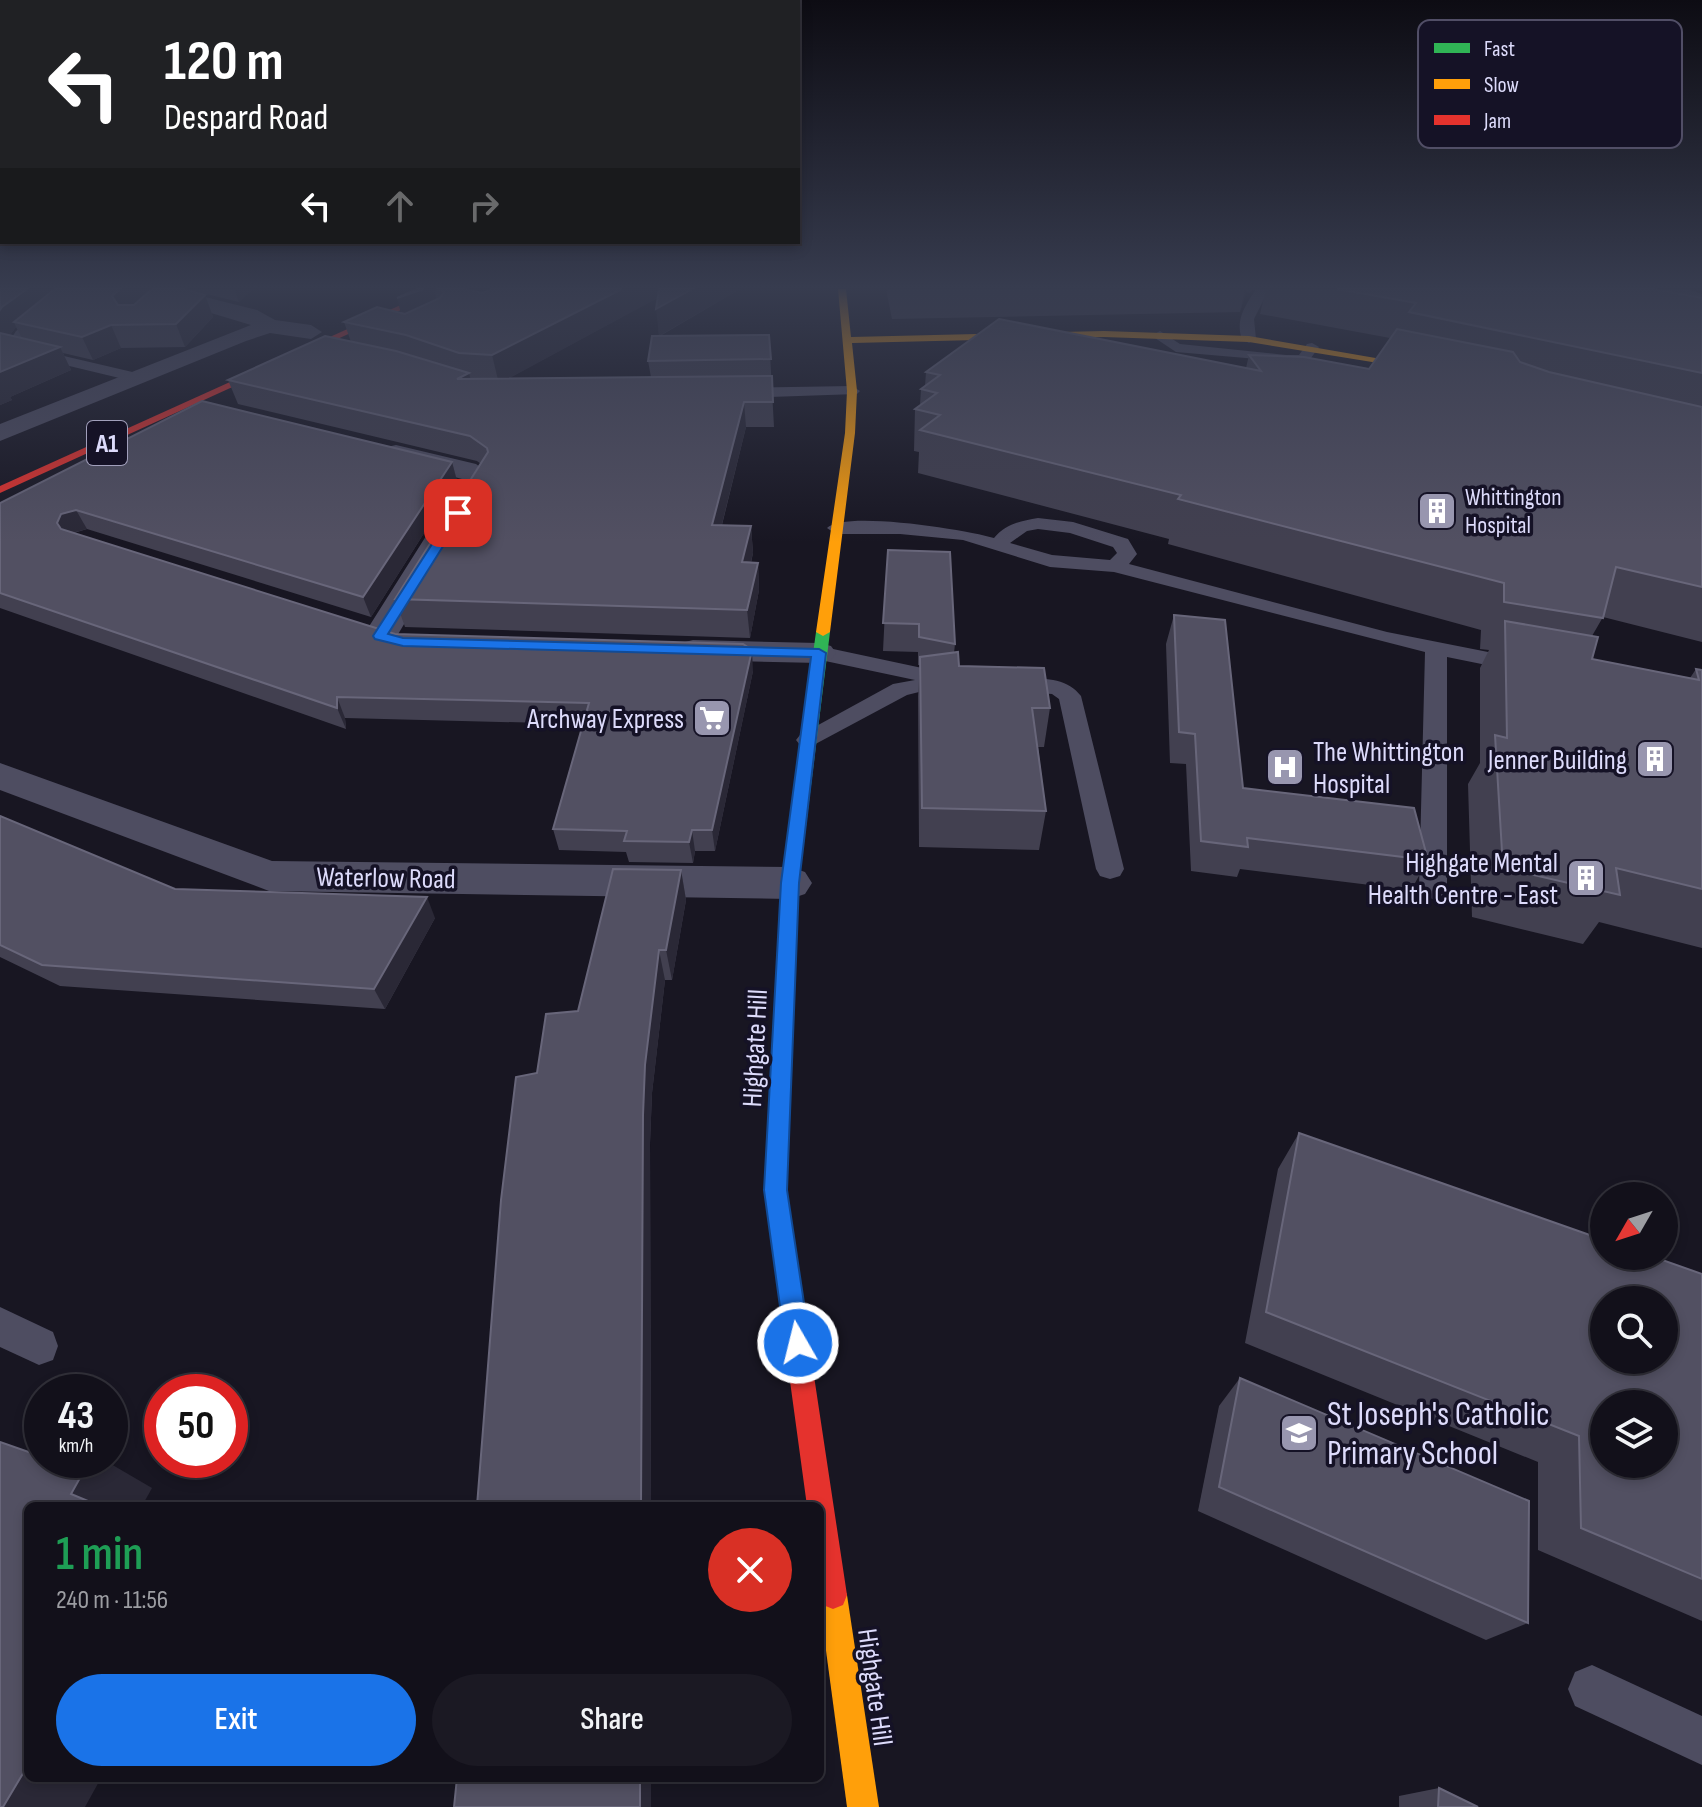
<!DOCTYPE html>
<meta charset="utf-8">
<style>
:root{--surface:#12101a;--page:#1b1923;--text:#f1f3f6;--muted:#9c9da2;--line:#313039;--accent:#1a73e8}
body{margin:0;font-family:"Sofia Sans Condensed",sans-serif;background:var(--page);color:var(--text);height:100vh;display:flex;flex-direction:column;font-size:30px;white-space:nowrap}
*{box-sizing:border-box;margin:0}
p{font-size:26px;color:var(--muted)}
.icon{flex:none;width:44px;height:44px;fill:none;stroke:currentColor;stroke-width:2;stroke-linecap:round;stroke-linejoin:round}
.map{position:relative;flex:1;overflow:hidden}
.details{position:absolute;left:24px;top:1502px;width:800px;height:280px;display:flex;flex-direction:column;background:var(--surface);border-radius:12px;box-shadow:0 4px 12px #0003,0 0 0 2px var(--line)}
.details>*{flex:none}
.banner{position:absolute;left:0px;top:0px;width:800px;height:244px;box-shadow:0 4px 12px #0003,0 0 0 2px var(--line);background:#202124;color:#fff;overflow:hidden}
.needle{width:52px;rotate:231deg}
.controls{position:absolute;left:1590px;top:1182px;display:grid;gap:16px}
.controls a{display:grid;place-items:center;width:88px;height:88px;border-radius:50%;background:var(--surface);box-shadow:0 4px 12px #0003,0 0 0 2px var(--line);font-size:40px}
.speed{position:absolute;left:24px;top:1374px;display:flex;gap:16px;font-size:40px;font-weight:700;text-align:center}
.speed>*{display:grid;place-content:center;width:104px;height:104px;border-radius:50%;background:var(--surface);box-shadow:0 4px 12px #0003,0 0 0 2px var(--line);line-height:1}
.speed small{font-size:20px;font-weight:400}
.speed .limit{border:12px solid #d22;background:#fff;color:#111}
.pin{position:absolute;display:grid;place-items:center;width:68px;height:68px;color:#fff;margin:-34px;border-radius:16px;box-shadow:0 4px 12px #0006}
.me{position:absolute;width:88px;margin:-44px;rotate:352deg;stroke-linejoin:round;filter:drop-shadow(0 0 6px #0008)}
.turn{display:flex;align-items:center;gap:28px;height:168px;padding:0 32px;font-size:36px}
.turn .icon{width:104px;height:104px;stroke-width:2.5}
.turn b{display:block;font-size:56px;line-height:68px}
.lanes{display:flex;align-items:center;height:76px;padding:0 32px;background:#0003;justify-content:center;gap:40px;direction:ltr}
.lanes .off{opacity:.35}
.round{display:grid;place-items:center;flex:none;width:84px;height:84px;border-radius:42px;background:var(--page)}
.overview{display:flex;align-items:center;justify-content:space-between;height:136px;padding:0 32px}
h1{font-size:48px;font-weight:600;line-height:60px;color:#1e9e55}
.action{display:flex;gap:16px;margin-top:auto;padding:16px 32px}
.action a{flex:1;height:92px;border-radius:48px;background:var(--accent);color:#fff;font-size:32px;font-weight:600;line-height:92px;text-align:center}
.action a+a{background:var(--page);color:var(--text)}
.map>svg:first-child{display:block}
</style>
<div class="map">
<svg width="1702" height="1807" viewBox="0 0 1702 1807">
<rect width="100%" height="100%" fill="#181622"/>
<g fill="none" stroke-linecap="round" stroke-linejoin="round">
<g fill="#4e4d61" fill-rule="evenodd">
<polygon points="73,289 88,289 26,337 21,346 141,374 141,380 136,382 7,351 5,348 16,331"/>
<path d="M 1256,289 L 1269,289 L 1254,319 L 1256,339 L 1249,343 L 1242,339 C 1235,319 1246,305 1256,289 Z"/>
<polygon points="1160,331 1180,344 1286,355 1299,355 1307,344 1312,343 1319,347 1308,362 1303,363 1176,352 1155,338 1153,335"/>
<polygon points="852,386 860,391 857,394 736,398 728,393 736,388"/>
<path d="M 1038,518 L 1073,522 L 1128,539 L 1137,554 L 1129,564 L 1387,632 L 1529,660 L 1532,665 L 1529,670 L 1521,672 L 1447,657 L 1447,889 L 1443,896 L 1433,899 L 1423,896 L 1419,889 L 1425,652 L 1114,572 L 1050,567 L 963,540 L 900,534 L 836,534 L 827,528 C 844,510 968,530 994,538 C 1006,524 1020,521 1038,518 ZM 1038,529 L 1070,533 L 1113,547 L 1117,553 L 1110,560 L 1052,555 L 1010,543 L 1027,531 Z"/>
<polygon points="819,646 955,675 963,677 966,682 963,687 943,686 907,695 808,748 800,745 796,740 800,735 893,684 915,680 811,658 808,653 811,648"/>
<path d="M 1008,678 C 1033,679 1065,674 1081,696 L 1124,869 L 1120,876 L 1110,879 L 1100,876 L 1096,869 L 1059,699 L 1052,694 L 1000,690 L 997,685 L 1000,680 Z"/>
<polygon points="0,1307 53,1332 58,1346 53,1360 39,1365 0,1347"/>
<polygon points="1592,1665 1702,1716 1702,1765 1575,1706 1568,1689 1575,1672"/>
</g>
<g fill="#4e4d61" fill-rule="evenodd">
<polygon points="156,289 173,289 257,310 275,320 311,325 322,332 311,339 270,333 246,341 0,441 0,424 251,325 168,300 160,307 146,307 143,303"/>
<polygon points="1658,289 1688,289 1702,294 1702,307 1661,293"/>
<polygon points="396,445 476,464 492,476 397,636 392,643 380,646 368,643 363,636 462,479 387,459 383,453 387,447"/>
<polygon points="693,640 819,643 831,646 836,653 831,660 819,663 693,660 681,657 676,650 681,643"/>
<polygon points="0,763 272,861 790,867 805,872 812,883 805,894 790,899 269,891 0,790"/>
</g>
<polygon fill="#30b455" fill-rule="evenodd" points="823,628 830,632 799,883 791,1059 788,1065 781,1067 774,1065 771,1059 781,883 816,632"/>
<g fill="#ff9f0a" fill-rule="evenodd">
<polygon points="838,289 846,289 851,337 1104,331 1249,336 1439,369 1434,372 1249,342 1104,337 852,343 857,391 855,433 830,632 823,636 816,632 845,433 847,391"/>
<polygon points="833,1581 843,1585 847,1595 879,1807 847,1807 820,1606 823,1585"/>
</g>
<g fill="#e5322d" fill-rule="evenodd">
<polygon points="436,289 447,289 0,493 0,486"/>
<polygon points="781,1051 788,1053 791,1059 786,1190 847,1595 843,1605 833,1609 823,1605 820,1598 820,1506 807,1506 764,1190 771,1059 774,1053"/>
</g>
</g>
<g fill="#424050" fill-rule="evenodd">
<path d="M 0,289 L 205,295 L 213,317 L 185,347 L 121,348 L 93,360 L 63,353 L 71,370 L 10,397 L 12,400 L 0,405 ZM 16,327 L 22,338 L 10,335 Z"/>
<polygon points="186,289 253,289 239,302"/>
<path d="M 417,289 L 465,289 L 483,293 L 740,289 L 660,336 L 769,335 L 774,427 L 746,427 L 722,525 L 751,526 L 753,553 L 751,563 L 758,563 L 759,590 L 750,638 L 405,627 L 395,599 L 481,464 L 477,461 L 238,404 L 228,380 L 351,342 L 344,322 L 401,313 ZM 657,298 L 659,336 L 648,361 L 651,377 L 509,378 Z"/>
<polygon points="886,289 1253,289 1250,293 1246,292 1240,312 892,319"/>
<polygon points="1266,289 1653,289 1702,298 1702,642 1603,617 1592,636 1592,659 1690,678 1696,669 1702,670 1702,948 1599,922 1583,944 1472,917 1468,784 1480,763 1480,668 1489,650 1480,649 1481,630 1168,544 1169,539 918,473 919,452 914,451 915,409 920,405 921,389 925,386 926,372 1246,368 1249,355 1369,369 1390,338 1260,314"/>
<polygon points="452,462 457,481 371,617 87,529 74,533 395,634 753,671 715,851 695,851 693,863 629,862 626,852 559,850 553,829 583,724 345,718 346,729 0,608 0,503"/>
<polygon points="888,550 955,644 954,653 959,666 1050,708 1044,747 1038,747 1046,811 1039,850 919,847 918,696 920,665 918,665 918,652 883,651"/>
<polygon points="1174,615 1243,788 1428,860 1411,890 1240,869 1237,877 1191,871 1186,764 1170,763 1166,644"/>
<polygon points="0,816 175,889 435,918 385,1009 60,986 0,957"/>
<polygon points="681,870 686,900 672,980 665,980 652,1093 650,1143 651,1506 477,1506 537,1073 578,1011"/>
<polygon points="1299,1133 1702,1274 1702,1621 1538,1550 1538,1462 1245,1343 1278,1169"/>
<polygon points="1240,1378 1528,1623 1486,1640 1198,1511 1219,1406"/>
<polygon points="1439,1788 1478,1807 1399,1807 1399,1796"/>
</g>
<g fill="#2a2836">
<polygon points="27,289 68,289 14,322 16,327 2,346 0,342 0,310 2,307"/>
<polygon points="120,289 153,289 122,317 112,296"/>
<polygon points="234,289 253,289 239,302"/>
<polygon points="424,289 434,289 440,312 404,325 397,298"/>
<polygon points="622,289 664,289 665,294 499,384 492,355"/>
<polygon points="692,289 740,289 659,336 656,309"/>
<polygon points="1245,289 1247,289 1240,312"/>
<polygon points="205,295 213,317 185,347 176,324"/>
<polygon points="111,325 121,348 93,360 82,337"/>
<polygon points="60,347 71,370 10,397 12,400 0,405 0,372"/>
<polygon points="469,373 475,397 457,379"/>
<polygon points="744,402 746,427 715,552 712,525"/>
<polygon points="452,462 457,481 371,617 363,597"/>
<polygon points="76,510 87,529 72,533 68,543 57,523 61,514"/>
<polygon points="751,526 753,553 744,590 742,562"/>
<polygon points="758,563 759,590 750,638 747,610"/>
<polygon points="752,650 753,671 715,851 712,830"/>
<polygon points="337,697 345,718 346,729 337,708"/>
<polygon points="692,830 695,851 693,863 689,842"/>
<polygon points="681,870 686,900 672,980 666,950"/>
<polygon points="427,897 435,918 385,1009 374,989"/>
<polygon points="659,950 665,980 652,1093 650,1143 651,1506 641,1506 643,1115 645,1065"/>
<polygon points="90,1460 104,1460 152,1488 142,1506 95,1506 71,1494"/>
<polygon points="28,1765 28,1778 101,1778 85,1807 3,1807"/>
<rect x="640" y="1778" width="11" height="29"/>
</g>
<g fill="#525062" stroke="#68667a" stroke-width="2" fill-rule="evenodd">
<polygon points="0,289 27,289 2,307 0,310"/>
<polygon points="55,289 120,289 112,296 118,305 134,305 152,289 184,289 205,295 176,324 111,325 82,337 14,322"/>
<polygon points="417,289 424,289 397,298"/>
<polygon points="439,289 465,289 483,293 491,289 622,289 492,355 459,353 406,335 344,322 377,307 405,314 440,298 444,292"/>
<polygon points="659,289 692,289 656,309"/>
<polygon points="1337,289 1653,289 1702,298 1702,373 1409,312 1416,303"/>
<polygon points="999,319 1261,371 1249,355 1304,357 1369,369 1397,329 1513,352 1520,362 1549,372 1702,407 1702,587 1616,567 1603,618 1504,602 1504,583 1178,499 1181,495 920,430 940,415 915,409 937,393 921,389 940,375 926,372"/>
<polygon points="0,333 60,347 0,372"/>
<polygon points="769,335 771,359 648,361 652,336"/>
<polygon points="325,336 396,351 469,373 457,379 772,376 773,402 744,402 712,525 751,526 742,562 758,563 747,610 395,599 488,452 487,448 470,436 228,380"/>
<polygon points="202,401 452,462 363,597 76,510 61,514 57,523 61,529 395,634 743,644 752,650 712,830 692,830 689,842 624,841 627,831 553,829 589,703 337,697 337,708 0,593 0,503"/>
<polygon points="888,550 950,552 955,644 919,637 919,624 883,623"/>
<polygon points="1174,615 1225,620 1243,788 1414,808 1428,860 1247,838 1248,847 1201,841 1195,734 1179,732"/>
<polygon points="1505,621 1598,637 1592,659 1699,680 1696,669 1702,670 1702,889 1616,868 1620,895 1503,868 1495,735 1507,738"/>
<polygon points="958,652 959,666 1044,668 1050,708 1032,708 1046,811 922,808 920,657"/>
<polygon points="0,816 175,889 427,897 374,989 42,965 0,945"/>
<polygon points="613,869 681,870 666,950 659,950 645,1065 643,1115 641,1506 477,1506 501,1200 516,1077 537,1073 546,1014 578,1011"/>
<path d="M 1299,1133 L 1604,1240 L 1604,1256 L 1651,1256 L 1702,1274 L 1702,1579 L 1581,1528 L 1579,1436 L 1266,1312 ZM 1604,1300 L 1664,1300 L 1664,1360 L 1604,1360 ZM 1604,1404 L 1664,1404 L 1664,1464 L 1604,1464 Z"/>
<polygon points="1240,1378 1529,1501 1528,1623 1219,1487"/>
<polygon points="0,1442 40,1456 42,1453 42,1460 90,1460 71,1494 100,1506 28,1506 28,1765 3,1807 0,1807"/>
<polygon points="457,1778 640,1778 640,1807 454,1807"/>
<polygon points="1439,1788 1478,1807 1438,1807"/>
</g>
<linearGradient id="sky" x2="0" y2="1"><stop stop-color="#0d0c13"/><stop offset="0.53" stop-color="#373c4f"/><stop offset="1" stop-color="#373c4f" stop-opacity="0"/></linearGradient>
<rect width="1702" height="542" fill="url(#sky)"/>
<polygon fill="#1a73e8" stroke="#114b97" stroke-width="2" points="458,510 464,513 388,634 403,638 819,649 826,653 799,883 787,1190 810,1343 807,1352 798,1356 789,1352 785,1343 764,1190 781,883 811,657 403,646 375,639 373,636 452,513"/>
<defs>
<symbol id="building-square" viewBox="-11 -11 22 22"><rect x="-9" y="-9" width="18" height="18" rx="4" fill="#9896af" stroke="#151226"/><path d="M-4-6H4V6H1V3H-1V6H-4ZM-2.5-4.3h1.7v1.8h-1.7ZM.8-4.3h1.7v1.8H.8ZM-2.5-1h1.7V.8h-1.7ZM.8-1h1.7V.8H.8Z" fill="#fff"/></symbol>
<symbol id="supermarket-square" viewBox="-11 -11 22 22"><rect x="-9" y="-9" width="18" height="18" rx="4" fill="#9896af" stroke="#151226"/><path d="M-6-5.5h2.5l.6 2H6L4.5 2H-2.5L-4.4-4H-6ZM-1.5 3.2a1.3 1.3 0 1 0 .1 0ZM3 3.2a1.3 1.3 0 1 0 .1 0Z" fill="#fff"/></symbol>
<symbol id="hospital-square" viewBox="-11 -11 22 22"><rect x="-9" y="-9" width="18" height="18" rx="4" fill="#9896af" stroke="#151226"/><path d="M-5-5h3v3.5h4V-5h3V5h-3V1.5h-4V5h-3Z" fill="#fff"/></symbol>
<symbol id="school-square" viewBox="-11 -11 22 22"><rect x="-9" y="-9" width="18" height="18" rx="4" fill="#9896af" stroke="#151226"/><path d="M0-5L7-2L0 1L-7-2ZM-4 1L0 2.5L4 1V4Q0 6-4 4Z" fill="#fff"/></symbol>
</defs>
<g fill-rule="evenodd">
<use href="#building-square" x="1415" y="489" width="44" height="44"/>
<use href="#supermarket-square" x="690" y="696" width="44" height="44"/>
<use href="#building-square" x="1633" y="737" width="44" height="44"/>
<use href="#hospital-square" x="1263" y="745" width="44" height="44"/>
<use href="#building-square" x="1564" y="856" width="44" height="44"/>
<use href="#school-square" x="1277" y="1411" width="44" height="44"/>
</g>
<g text-anchor="middle" stroke-width="7" stroke-linejoin="round" paint-order="stroke">
<g font-size="24" fill="#dddbfb" stroke="#151226" text-anchor="start">
<text x="1465" y="505">Whittington<tspan x="1465" dy="28">Hospital</tspan></text>
</g>
<rect fill="#151226" stroke="#a19fbb" stroke-width="2" x="87" y="421" width="40" height="44" rx="6"/>
<g font-size="26" font-weight="bold" fill="#dddbfb">
<text x="107" y="452">A1</text>
</g>
<g font-size="28" fill="#dddbfb" stroke="#151226" text-anchor="end">
<text x="684" y="728">Archway Express</text>
<text x="1313" y="761" text-anchor="start">The Whittington<tspan x="1313" dy="32">Hospital</tspan></text>
<text x="1627" y="769">Jenner Building</text>
<text x="1558" y="872">Highgate Mental<tspan x="1558" dy="32">Health Centre - East</tspan></text>
</g>
<g font-size="28" fill="#dddbfb" stroke="#151226">
<text transform="translate(386 877) rotate(1)" y="10">Waterlow Road</text>
<text transform="translate(754 1048) rotate(-87)" y="10">Highgate Hill</text>
<text transform="translate(876 1687) rotate(82)" y="10">Highgate Hill</text>
</g>
<g font-size="34" fill="#dddbfb" stroke="#151226" text-anchor="start">
<text x="1327" y="1425">St Joseph's Catholic<tspan x="1327" dy="39">Primary School</tspan></text>
</g>
</g>
<rect x="1418" y="20" width="264" height="128" rx="12" fill="#151226" stroke="#514e66" stroke-width="2"/>
<rect x="1434" y="43" width="36" height="10" fill="#30b455"/>
<rect x="1434" y="79" width="36" height="10" fill="#ff9f0a"/>
<rect x="1434" y="115" width="36" height="10" fill="#e5322d"/>
<g font-size="22" fill="#dddbfb">
<text x="1484" y="56">Fast</text>
<text x="1484" y="92">Slow</text>
<text x="1484" y="128">Jam</text>
</g>
</svg>
<div class="controls">
<a><svg class="needle" viewBox="-14 -14 28 28"><path d="M0-13l5 13h-10z" fill="#e53935"/><path d="M0 13l5-13h-10z" fill="#9c9da2"/></svg></a>
<a><svg class="icon" aria-label="search" viewBox="0 0 24 24"><circle cx="10" cy="10" r="6"/><path d="M15 15l6 6"/></svg></a>
<a><svg class="icon" aria-label="layers" viewBox="0 0 24 24"><path d="M12 4l9 5-9 5-9-5zM3 14l9 5 9-5"/></svg></a>
</div>
<div class="speed"><div>43<small>km/h</small></div><div class="limit">50</div></div>
<div class="pin" style="left:458px;top:513px;background:#d93025"><svg class="icon" aria-label="arrive" viewBox="0 0 24 24"><path d="M6 21V4h12l-3 4 3 4H6"/></svg></div>
<svg class="me" style="left:798px;top:1343px" viewBox="-20 -20 40 40"><circle r="17" fill="#1a73e8" stroke="#fff" stroke-width="3"/><path d="M0-11L8 9 0 5-8 9z" fill="#fff"/></svg>
<div class="banner">
<div class="turn"><svg class="icon" aria-label="left" viewBox="0 0 24 24"><path d="M17 20v-9H6M10 6l-5 5 5 5"/></svg><div><b>120 m</b>Despard Road</div></div>
<div class="lanes"><svg class="icon" aria-label="left" viewBox="0 0 24 24"><path d="M17 20v-9H6M10 6l-5 5 5 5"/></svg><svg class="icon off" aria-label="ahead" viewBox="0 0 24 24"><path d="M12 20V5M6 11l6-6 6 6"/></svg><svg class="icon off" aria-label="right" viewBox="0 0 24 24"><path d="M7 20v-9h11M14 6l5 5-5 5"/></svg></div>
</div>
<section class="details">
<div class="overview"><div><h1>1 min</h1><p>240 m · 11:56</p></div><a class="round" style="background:#d93025;color:#fff"><svg class="icon" aria-label="close" viewBox="0 0 24 24"><path d="M6 6l12 12M18 6L6 18"/></svg></a></div>
<div class="action"><a>Exit</a><a>Share</a></div>
</section>
</div>
